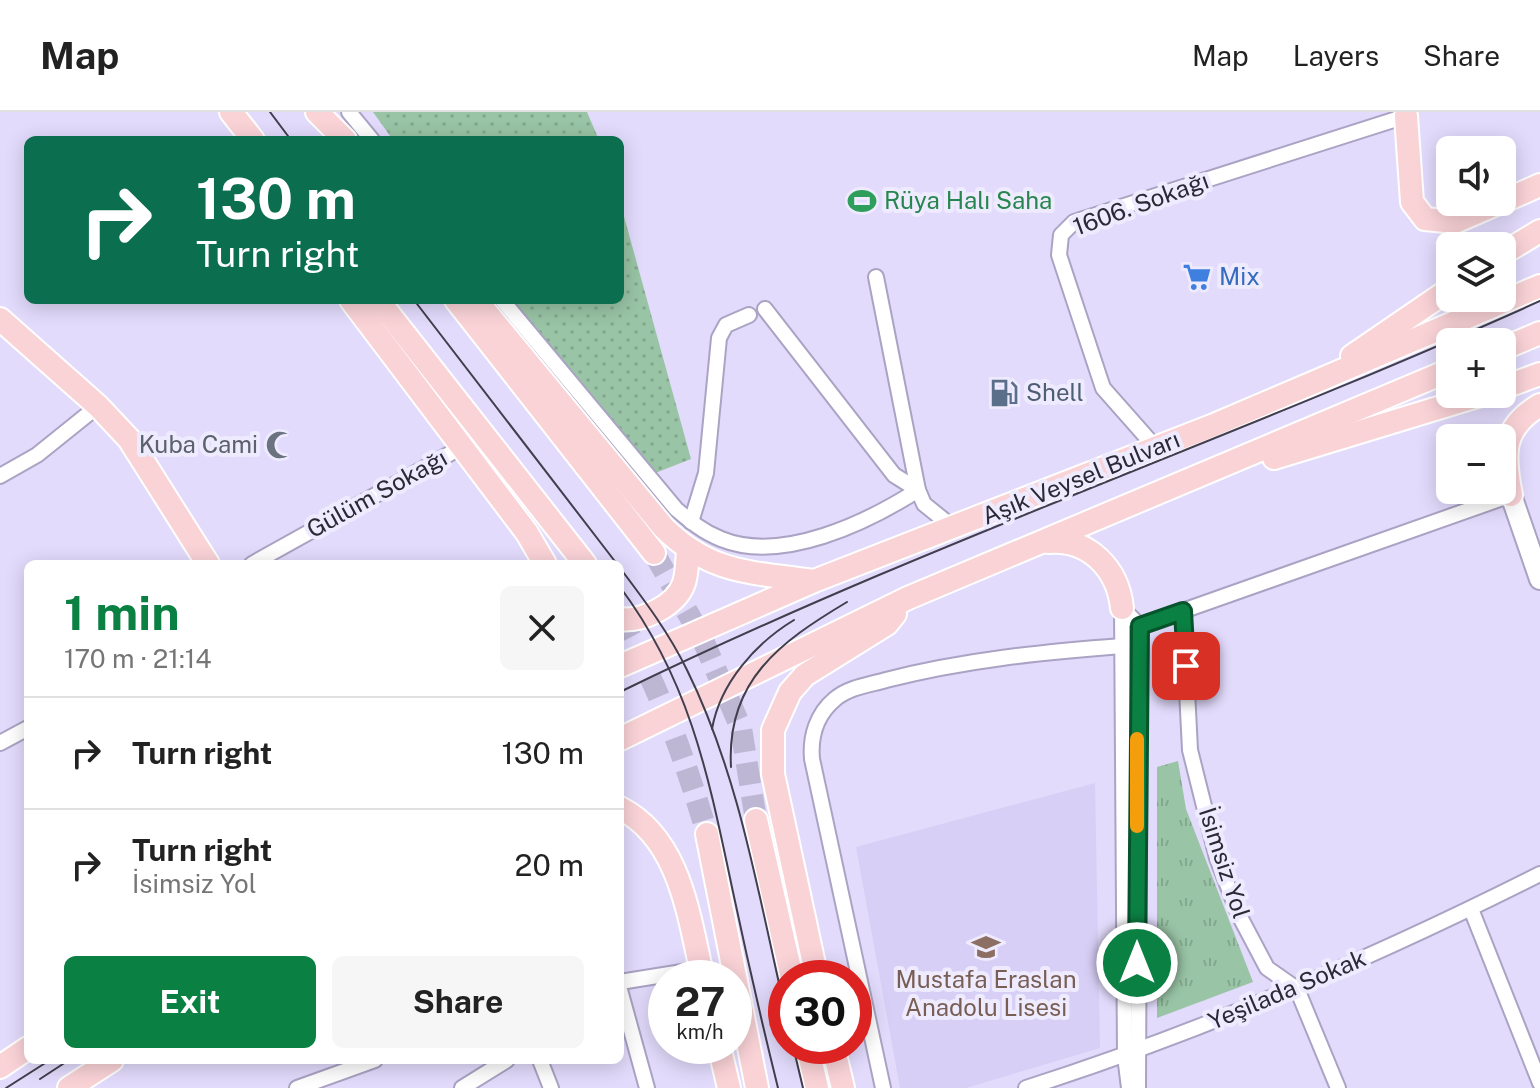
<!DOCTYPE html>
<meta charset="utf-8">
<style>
:root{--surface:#fff;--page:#f6f6f6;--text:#222;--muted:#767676;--line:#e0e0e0;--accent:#0b8043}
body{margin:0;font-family:"Public Sans",sans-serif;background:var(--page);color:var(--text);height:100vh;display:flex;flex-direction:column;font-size:30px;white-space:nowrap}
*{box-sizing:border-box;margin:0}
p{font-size:26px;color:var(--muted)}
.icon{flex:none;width:44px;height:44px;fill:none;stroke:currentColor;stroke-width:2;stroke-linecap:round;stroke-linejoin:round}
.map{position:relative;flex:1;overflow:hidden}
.drawer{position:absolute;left:24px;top:448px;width:600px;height:504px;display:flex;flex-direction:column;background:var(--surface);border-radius:12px;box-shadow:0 4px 20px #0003}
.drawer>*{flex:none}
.hud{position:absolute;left:24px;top:24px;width:600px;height:168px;border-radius:12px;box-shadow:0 4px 20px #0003;background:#0b6e4f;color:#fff;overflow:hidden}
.tools{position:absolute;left:1436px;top:24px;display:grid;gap:16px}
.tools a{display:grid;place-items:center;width:80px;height:80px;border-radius:12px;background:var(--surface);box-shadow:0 4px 20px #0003;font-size:40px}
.speed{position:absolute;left:648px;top:848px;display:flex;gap:16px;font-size:40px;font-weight:700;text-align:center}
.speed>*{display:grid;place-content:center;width:104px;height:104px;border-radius:50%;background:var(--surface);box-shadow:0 4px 20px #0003;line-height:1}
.speed small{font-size:20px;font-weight:400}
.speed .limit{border:12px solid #d22;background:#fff;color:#111}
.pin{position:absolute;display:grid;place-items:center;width:68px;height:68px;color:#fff;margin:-34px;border-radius:16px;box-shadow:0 4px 12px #0006}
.me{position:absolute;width:88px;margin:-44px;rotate:0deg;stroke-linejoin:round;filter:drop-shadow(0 0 6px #0008)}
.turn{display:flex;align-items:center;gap:28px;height:168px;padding:0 40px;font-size:36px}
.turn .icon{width:104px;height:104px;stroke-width:2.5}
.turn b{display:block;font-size:56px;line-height:68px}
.round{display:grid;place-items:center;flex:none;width:84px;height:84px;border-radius:12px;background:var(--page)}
.headline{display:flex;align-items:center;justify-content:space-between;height:136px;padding:0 40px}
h1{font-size:48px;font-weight:700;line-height:60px;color:var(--accent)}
.action{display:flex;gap:16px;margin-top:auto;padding:16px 40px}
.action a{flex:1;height:92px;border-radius:12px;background:var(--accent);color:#fff;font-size:32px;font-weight:700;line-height:92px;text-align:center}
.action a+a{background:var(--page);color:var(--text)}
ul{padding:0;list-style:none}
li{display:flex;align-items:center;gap:24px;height:112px;padding:0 40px;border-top:2px solid var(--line)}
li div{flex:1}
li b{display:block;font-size:30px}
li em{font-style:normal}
header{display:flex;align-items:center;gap:48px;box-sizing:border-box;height:112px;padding:0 40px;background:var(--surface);border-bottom:2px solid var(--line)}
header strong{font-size:38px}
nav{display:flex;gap:44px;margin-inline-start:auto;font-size:28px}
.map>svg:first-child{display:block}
</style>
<header>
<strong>Map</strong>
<nav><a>Map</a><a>Layers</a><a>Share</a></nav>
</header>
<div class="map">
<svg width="1540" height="976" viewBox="0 0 1540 976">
<defs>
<pattern id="grass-dots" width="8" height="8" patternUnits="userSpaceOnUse" patternTransform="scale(2)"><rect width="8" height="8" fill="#99c4a5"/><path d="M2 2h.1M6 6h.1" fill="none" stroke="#84a88f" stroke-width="1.8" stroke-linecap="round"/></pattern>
<pattern id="park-tufts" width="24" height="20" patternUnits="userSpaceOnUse" patternTransform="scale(2)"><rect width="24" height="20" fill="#99c4a5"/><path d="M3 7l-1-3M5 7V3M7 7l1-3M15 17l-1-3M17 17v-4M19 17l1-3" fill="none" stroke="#84a88f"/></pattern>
</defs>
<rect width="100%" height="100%" fill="#e3dbfc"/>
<polygon fill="#d8cff6" points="1095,671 1100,936 966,976 900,976 856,735"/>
<g fill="url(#grass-dots)">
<polygon points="373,0 587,0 599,28 393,28"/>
<polygon points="620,90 691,347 640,367 566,283 504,188 620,188"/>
</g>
<polygon fill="url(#park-tufts)" points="1178,649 1186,697 1253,870 1157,906 1157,655"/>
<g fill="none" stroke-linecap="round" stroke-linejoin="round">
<g stroke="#beb7d4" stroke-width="22" stroke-dasharray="22 11" stroke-linecap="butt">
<polyline points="654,441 702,526 741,616 756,708"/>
<path d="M 620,506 C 659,575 685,646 707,722"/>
</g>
<defs>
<g id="minor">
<polyline points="349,0 372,28"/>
<path d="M 502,188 L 676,397 C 690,409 703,420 721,427 C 782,452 868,410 918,378 L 876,165"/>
<polyline points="765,197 894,363 918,378 924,392 955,417"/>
<polyline points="1156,336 1103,276 1059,143 1061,123 1074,110 1406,4"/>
<polyline points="0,364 37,343 98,294"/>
<polyline points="691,410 706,361 719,226 726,213 749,203"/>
<polyline points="252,452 460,336"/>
<polyline points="1122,496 1125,944 1129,976"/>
<polyline points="1122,496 1140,514 1511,383"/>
<polyline points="1183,499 1190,638 1217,746 1239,803 1267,856 1297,877 1338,976"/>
<polyline points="0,631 28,616"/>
<polyline points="1471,797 1540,971"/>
<polyline points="620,870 701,857"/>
<polyline points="620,878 647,976"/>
<polyline points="540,948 551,976"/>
<polyline points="297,976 375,948"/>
<polyline points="462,976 507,948"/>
<path d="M 883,976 L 812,647 C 810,624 817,602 835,587 C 849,575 869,573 886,568 C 964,548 1043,540 1122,534"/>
<path d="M 1026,976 C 1204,919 1373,846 1540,762"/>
<polyline points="1138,976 1140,514"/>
</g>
<polyline id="secondary" points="1511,383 1540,467"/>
<g id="primary">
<polyline points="231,0 253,28"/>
<polyline points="317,0 345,28"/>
<polyline points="1406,4 1412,90 1425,107 1455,110 1501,90"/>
<polyline points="1502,90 1540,73"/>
<polyline points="1502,142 1540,119"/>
<polyline points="351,188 527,421 545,452"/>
<polyline points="378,188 585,452"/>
<polyline points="456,188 654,441"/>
<path d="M 476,188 L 664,416 C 711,462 751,460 813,469"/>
<polyline points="0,207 98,294 129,327 208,452"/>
<polyline points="1502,237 1540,221"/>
<polyline points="1352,244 1450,177"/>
<polyline points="1502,276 1540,262"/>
<polyline points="1274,346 1484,282"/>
<path d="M 1511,383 C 1503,343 1501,316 1540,293"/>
<path d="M 1048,430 C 1089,426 1118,457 1122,496"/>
<path d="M 620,507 C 642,510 676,494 684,471 C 687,462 687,449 688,439"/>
<polyline points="620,554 814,469 1214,313 1540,174"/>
<polyline points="620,627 908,486 1450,258"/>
<path d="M 620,696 C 681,727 689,807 703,866"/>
<polyline points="756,708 792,866"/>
<polyline points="707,722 757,976"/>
<polyline points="817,866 773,662 773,618 790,580 805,563 887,512 895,502"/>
<polyline points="719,934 729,976"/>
<polyline points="807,934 817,976"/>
<polyline points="833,934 843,976"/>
<polyline points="0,955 28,936"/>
<polyline points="69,976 112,948"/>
</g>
</defs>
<use href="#minor" stroke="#aba3c3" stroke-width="18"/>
<use href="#secondary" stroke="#aba3c3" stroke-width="24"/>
<use href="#primary" stroke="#fff" stroke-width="26"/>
<use href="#minor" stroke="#fff" stroke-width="14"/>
<use href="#secondary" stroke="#fff" stroke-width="20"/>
<use href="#primary" stroke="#fad3d7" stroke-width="22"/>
<g stroke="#413e4d" stroke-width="2">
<polyline points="270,0 291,28"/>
<polyline points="414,188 617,452"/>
<path d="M 620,456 C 645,489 669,521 687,558 C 740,665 759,787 786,902"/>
<path d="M 620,475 C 691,570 709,667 733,780 C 747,846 762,911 778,976"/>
<path d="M 620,580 C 919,434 1236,326 1540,189"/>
<path d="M 712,617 C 720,571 756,531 794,508"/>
<path d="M 731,655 C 726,569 780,530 847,490"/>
<polyline points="793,934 803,976"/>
<polyline points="40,967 69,948"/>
<polyline points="6,976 50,948"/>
</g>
</g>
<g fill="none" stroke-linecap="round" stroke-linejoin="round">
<defs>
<polyline id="route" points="1137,851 1140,514 1183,499 1186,554"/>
</defs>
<use href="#route" stroke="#07532c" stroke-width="20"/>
<use href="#route" stroke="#0b8043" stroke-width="14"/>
<polyline stroke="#f59e0b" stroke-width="14" points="1137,714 1137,627"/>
</g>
<defs>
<symbol id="stadium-bare" viewBox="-9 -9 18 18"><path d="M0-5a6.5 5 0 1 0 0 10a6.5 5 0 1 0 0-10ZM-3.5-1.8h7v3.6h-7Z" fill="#2e9e5b" stroke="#efebff" stroke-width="2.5" paint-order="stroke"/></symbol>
<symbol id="supermarket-bare" viewBox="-9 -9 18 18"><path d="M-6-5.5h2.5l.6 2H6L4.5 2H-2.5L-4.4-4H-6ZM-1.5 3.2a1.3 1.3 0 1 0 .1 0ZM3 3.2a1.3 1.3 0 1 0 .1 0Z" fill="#3f7fe0" stroke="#efebff" stroke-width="2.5" paint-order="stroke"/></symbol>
<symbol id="fuel-bare" viewBox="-9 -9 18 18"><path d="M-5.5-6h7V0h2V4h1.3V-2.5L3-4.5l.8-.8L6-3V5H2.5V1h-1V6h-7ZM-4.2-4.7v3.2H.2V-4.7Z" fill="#5c6f8a" stroke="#efebff" stroke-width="2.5" paint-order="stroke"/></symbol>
<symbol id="mosque-bare" viewBox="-9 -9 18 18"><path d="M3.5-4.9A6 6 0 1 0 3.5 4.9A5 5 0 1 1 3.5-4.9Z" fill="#6b7280" stroke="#efebff" stroke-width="2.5" paint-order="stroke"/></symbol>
<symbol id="school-bare" viewBox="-9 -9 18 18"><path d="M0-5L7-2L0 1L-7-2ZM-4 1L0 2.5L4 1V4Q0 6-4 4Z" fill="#8d6e63" stroke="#efebff" stroke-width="2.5" paint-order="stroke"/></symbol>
</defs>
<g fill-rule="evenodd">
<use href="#stadium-bare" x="842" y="69" width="40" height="40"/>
<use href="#supermarket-bare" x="1177" y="145" width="40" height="40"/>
<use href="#fuel-bare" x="984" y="261" width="40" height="40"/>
<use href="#mosque-bare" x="260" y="313" width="40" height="40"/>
<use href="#school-bare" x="966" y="815" width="40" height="40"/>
</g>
<g text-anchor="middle" stroke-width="8" stroke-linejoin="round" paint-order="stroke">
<g font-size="24" fill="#27864d" stroke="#efebff" text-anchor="start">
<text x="884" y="97">Rüya Halı Saha</text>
</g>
<g font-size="24" fill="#2c2936" stroke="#efebff">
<text transform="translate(1141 92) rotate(-20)" y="8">1606. Sokağı</text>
<text transform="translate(1081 366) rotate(-22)" y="8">Aşık Veysel Bulvarı</text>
<text transform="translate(377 382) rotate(-29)" y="8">Gülüm Sokağı</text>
<text transform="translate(1224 751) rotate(72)" y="8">İsimsiz Yol</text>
<text transform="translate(1287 878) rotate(-23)" y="8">Yeşilada Sokak</text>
</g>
<g font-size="24" fill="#366cbe" stroke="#efebff" text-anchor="start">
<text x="1219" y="173">Mix</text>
</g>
<g font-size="24" fill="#4e5e75" stroke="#efebff" text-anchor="start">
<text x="1026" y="289">Shell</text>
</g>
<g font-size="24" fill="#5b616d" stroke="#efebff" text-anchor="end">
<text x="258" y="341">Kuba Cami</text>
</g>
<g font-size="24" fill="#785e54" stroke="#efebff">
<text x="986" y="876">Mustafa Eraslan<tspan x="986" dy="28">Anadolu Lisesi</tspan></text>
</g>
</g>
</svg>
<div class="tools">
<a><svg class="icon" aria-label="sound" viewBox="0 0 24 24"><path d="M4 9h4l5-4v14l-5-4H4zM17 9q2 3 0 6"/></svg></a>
<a><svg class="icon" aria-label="layers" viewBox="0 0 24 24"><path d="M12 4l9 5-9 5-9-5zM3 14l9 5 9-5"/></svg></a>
<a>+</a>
<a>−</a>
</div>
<div class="speed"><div>27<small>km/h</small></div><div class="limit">30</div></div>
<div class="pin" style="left:1186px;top:554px;background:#d93025"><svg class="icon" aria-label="arrive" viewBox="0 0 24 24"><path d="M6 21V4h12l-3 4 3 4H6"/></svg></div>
<svg class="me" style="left:1137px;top:851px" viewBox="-20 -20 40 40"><circle r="17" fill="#0b8043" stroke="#fff" stroke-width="3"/><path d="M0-11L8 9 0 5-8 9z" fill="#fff"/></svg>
<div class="hud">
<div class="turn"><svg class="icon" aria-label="right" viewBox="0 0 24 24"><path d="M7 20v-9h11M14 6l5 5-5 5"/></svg><div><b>130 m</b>Turn right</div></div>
</div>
<section class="drawer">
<div class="headline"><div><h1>1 min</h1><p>170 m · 21:14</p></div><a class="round"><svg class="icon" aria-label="close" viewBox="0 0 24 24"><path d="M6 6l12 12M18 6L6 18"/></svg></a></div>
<ul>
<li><svg class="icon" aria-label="right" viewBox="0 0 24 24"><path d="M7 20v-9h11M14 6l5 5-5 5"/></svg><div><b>Turn right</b></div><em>130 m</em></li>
<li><svg class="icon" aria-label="right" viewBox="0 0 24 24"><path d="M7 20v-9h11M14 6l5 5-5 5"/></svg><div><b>Turn right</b><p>İsimsiz Yol</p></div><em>20 m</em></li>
</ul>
<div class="action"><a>Exit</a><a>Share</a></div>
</section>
</div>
